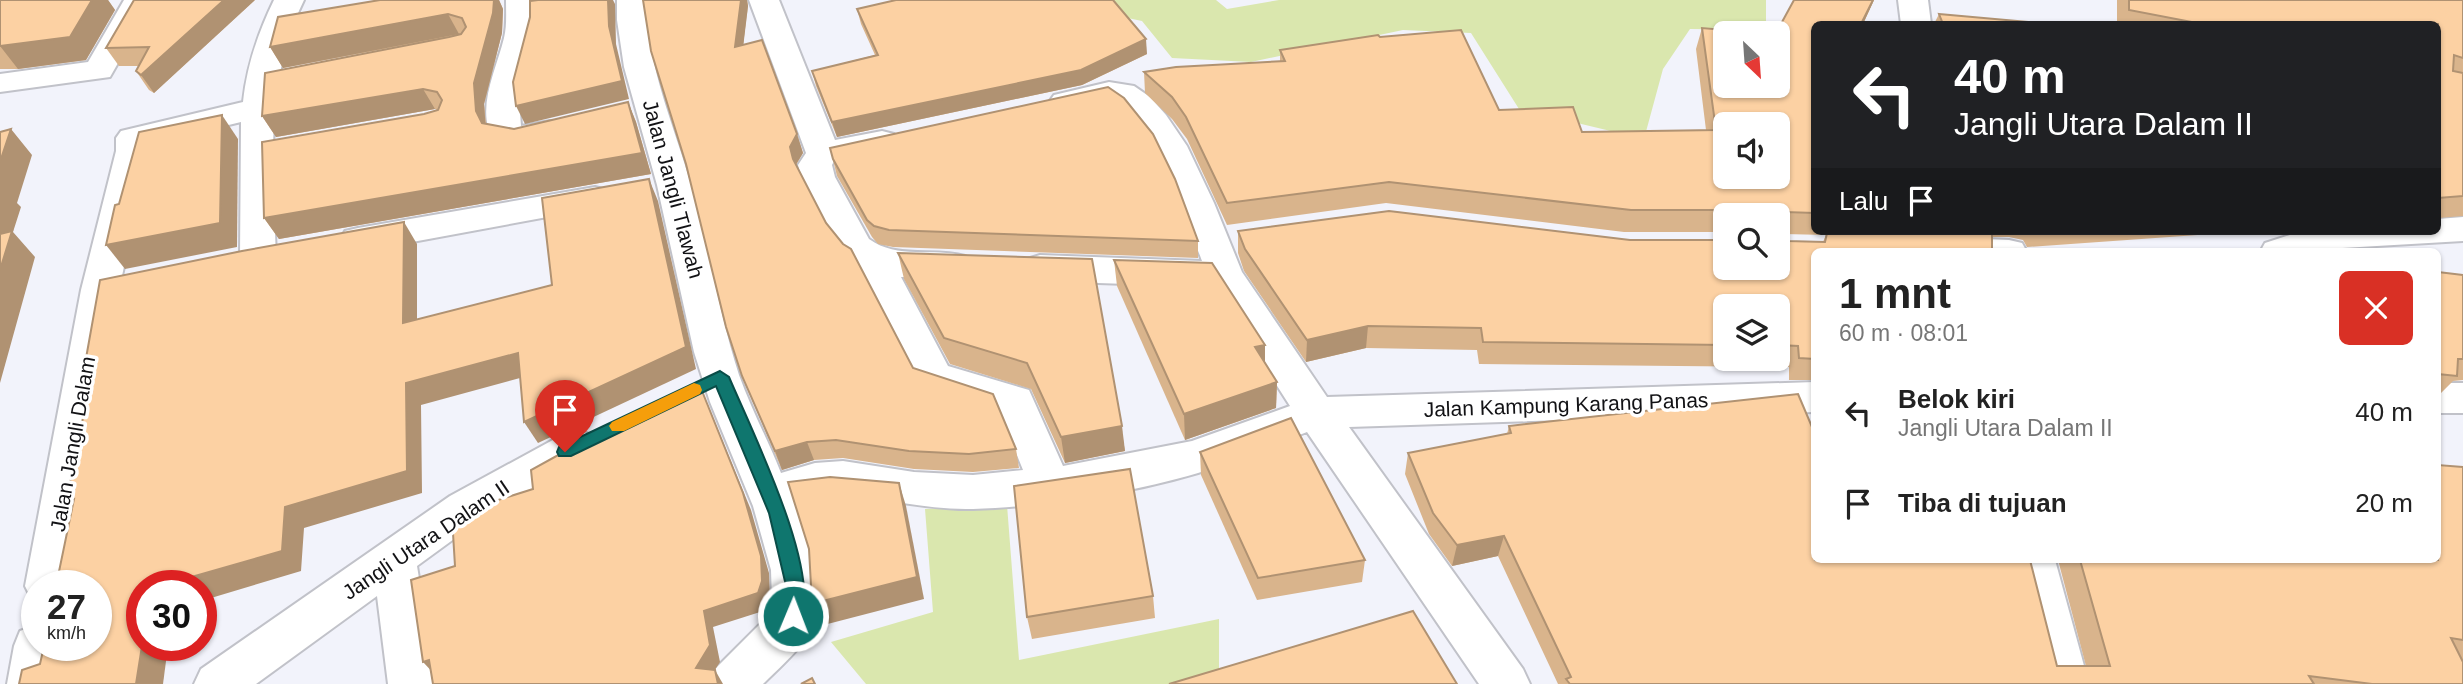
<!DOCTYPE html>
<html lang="id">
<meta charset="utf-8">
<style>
:root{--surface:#fff;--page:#f2f2f2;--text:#222;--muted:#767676}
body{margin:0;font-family:Helvetica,sans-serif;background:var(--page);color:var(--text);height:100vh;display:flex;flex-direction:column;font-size:26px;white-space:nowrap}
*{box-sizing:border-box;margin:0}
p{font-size:23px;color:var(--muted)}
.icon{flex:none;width:38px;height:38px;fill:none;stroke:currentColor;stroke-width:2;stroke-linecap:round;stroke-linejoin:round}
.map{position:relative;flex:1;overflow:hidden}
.details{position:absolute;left:1811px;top:248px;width:630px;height:315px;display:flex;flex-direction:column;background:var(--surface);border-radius:10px;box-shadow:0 2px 5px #0004}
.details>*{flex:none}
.hud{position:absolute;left:1811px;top:21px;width:630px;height:214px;border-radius:10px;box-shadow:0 2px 5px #0004;background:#202124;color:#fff;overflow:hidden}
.needle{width:46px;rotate:155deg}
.buttons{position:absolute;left:1713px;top:21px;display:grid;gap:14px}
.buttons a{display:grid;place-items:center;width:77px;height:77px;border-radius:10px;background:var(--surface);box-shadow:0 2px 5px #0004;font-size:35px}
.speed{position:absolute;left:21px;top:570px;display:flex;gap:14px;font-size:35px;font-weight:700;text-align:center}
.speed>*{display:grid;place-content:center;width:91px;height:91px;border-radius:50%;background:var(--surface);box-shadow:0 2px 5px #0004;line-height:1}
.speed small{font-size:18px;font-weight:400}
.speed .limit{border:10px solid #d22;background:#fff;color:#111}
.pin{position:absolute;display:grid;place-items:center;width:60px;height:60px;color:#fff;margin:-72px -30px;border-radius:50% 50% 50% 0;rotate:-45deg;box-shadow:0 0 7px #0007}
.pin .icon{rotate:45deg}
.me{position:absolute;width:77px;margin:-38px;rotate:1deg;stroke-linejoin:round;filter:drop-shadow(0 0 5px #0008)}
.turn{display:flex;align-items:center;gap:24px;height:147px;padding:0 28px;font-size:32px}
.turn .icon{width:91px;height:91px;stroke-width:2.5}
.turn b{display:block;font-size:49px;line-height:60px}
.then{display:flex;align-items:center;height:66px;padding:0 28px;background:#0003;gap:14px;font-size:26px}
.round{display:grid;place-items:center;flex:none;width:74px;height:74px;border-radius:10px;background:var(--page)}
.head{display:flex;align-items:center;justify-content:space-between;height:119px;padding:0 28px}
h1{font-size:42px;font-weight:600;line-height:52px}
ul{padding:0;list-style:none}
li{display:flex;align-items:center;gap:21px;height:91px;padding:0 28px}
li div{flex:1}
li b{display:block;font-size:26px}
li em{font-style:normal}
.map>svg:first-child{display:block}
</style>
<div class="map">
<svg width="2463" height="684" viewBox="0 0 2463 684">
<rect width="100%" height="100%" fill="#f2f3fb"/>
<g fill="#dae7ae">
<polygon points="1042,0 1216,0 1227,9 1279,0 1766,0 1766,30 1690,29 1663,69 1644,139 1519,109 1471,33 1403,30 1251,62 1172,58 1142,21"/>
<polygon points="1007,505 1019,660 1219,619 1219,669 1178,684 866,684 831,642 933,612 925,509"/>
</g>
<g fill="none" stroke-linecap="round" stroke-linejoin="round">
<defs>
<g id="minor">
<polygon points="124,0 154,0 110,77 0,92 0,74 88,62"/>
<path d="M 274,0 L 304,0 C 264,81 273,170 276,258 L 271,267 L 258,270 L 245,267 L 240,258 L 241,122 L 150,144 L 119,290 L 71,586 L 37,586 L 37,601 L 32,600 L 25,586 L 81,290 L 116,151 L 116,138 L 121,131 L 243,102 C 247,65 258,33 274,0 Z"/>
<path d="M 506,0 L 536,0 L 535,34 L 519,99 L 521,126 L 550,121 L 562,124 L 566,131 L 562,138 L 524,147 L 495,143 C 474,111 496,71 504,38 C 507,26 506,13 506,0 Z"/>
<path d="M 617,0 L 647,0 C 646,65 674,124 691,185 C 709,248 719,313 739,375 C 751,409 768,440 781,473 L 815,463 L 843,461 L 914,472 L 973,475 L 1023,470 L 999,411 L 920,386 L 858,266 L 843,256 L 838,247 L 801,177 L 798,165 L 806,153 L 749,0 L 779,0 L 835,140 L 882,131 L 894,134 L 899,141 L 894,148 L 834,161 L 832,165 L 835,177 L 869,239 C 898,260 933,247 965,256 L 970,265 L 965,274 L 952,278 L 901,277 L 948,366 L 1029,390 L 1063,466 L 1192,441 L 1290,406 L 1214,287 L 1040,281 L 1027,277 L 1022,268 L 1027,259 L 1040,255 L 1202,261 C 1189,226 1149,107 1109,101 L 1065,112 L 1054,109 L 1049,102 L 1054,95 L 1109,82 L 1134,86 L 1150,97 L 1166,115 L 1187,146 L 1214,203 L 1242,272 L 1327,397 L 1815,382 L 1815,412 L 1349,427 L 1523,669 L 1530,684 L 1479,684 L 1307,432 C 1271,446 1235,461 1198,473 C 1131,493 1043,507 973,509 C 913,511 853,486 794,503 C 809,543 833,600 805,640 C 793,656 777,670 763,684 L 708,684 L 715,669 L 769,615 L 772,600 L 771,570 L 753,506 L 710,402 L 694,352 L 657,185 L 624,67 L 617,20 Z"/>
<polygon points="1898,0 1928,0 1931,24 1901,24"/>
<polygon points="595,187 607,190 612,198 607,206 358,252 345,249 340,240 345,231 358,228"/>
<polygon points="2463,217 2463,241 2325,249 2316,252 2260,252 2265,243 2302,231 2438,231 2438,219"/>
<polygon points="1938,237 2009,240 2022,243 2027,252 1922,252 1920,249 1925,240"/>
<rect x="2438" y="383" width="25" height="30"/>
<polygon points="577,430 592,435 598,446 592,457 480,520 417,566 436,684 388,684 377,596 256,684 194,684 201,669 450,496 562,435"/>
<polygon points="2011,560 2055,560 2089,684 2041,684"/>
<polygon points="37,625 37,646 60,646 55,684 7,684 14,646 20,631"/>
</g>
</defs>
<use href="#minor" stroke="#c1c2c9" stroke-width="4"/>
<use href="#minor" fill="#fff" fill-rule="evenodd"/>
</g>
<g fill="#d9b48c" fill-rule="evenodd">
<polygon points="0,0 108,0 115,10 86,60 18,69 0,69"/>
<polygon points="255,0 154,93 149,90 136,71 139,66 119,66 106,48"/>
<polygon points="380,0 499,0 503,9 502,33 484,104 486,124 514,129 628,102 636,122 651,174 279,239 264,218 424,114 437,110 435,109 276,137 262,116 449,37 459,35 283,68 270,47"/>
<polygon points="747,0 748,6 743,45 797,134 803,153 796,165 826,223 913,368 1016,449 1019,468 973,472 914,469 843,458 814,460 782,470 742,376 686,164"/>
<path d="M 1794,0 L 1874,0 L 1863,24 L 1815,24 L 1815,231 L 2254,231 L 2027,247 L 2023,240 L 2009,237 L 1992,237 L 1992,252 L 1815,252 L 1815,380 L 1789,380 L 1789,367 L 1479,364 L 1477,350 L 1366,348 L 1306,362 L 1244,271 L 1238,253 L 1238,231 L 1389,211 L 1630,240 L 1726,240 L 1726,268 L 1778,268 L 1778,215 L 1726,215 L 1726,232 L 1624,232 L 1386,203 L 1227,225 L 1187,139 L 1172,119 L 1145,93 L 1144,72 L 1176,67 L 1280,61 L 1280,50 L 1378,35 L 1380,37 L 1461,30 L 1499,110 L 1573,107 L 1582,132 L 1706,130 L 1696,49 L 1702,28 L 1760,33 L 1726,33 L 1726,86 L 1778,86 L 1778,33 L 1776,33 ZM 1726,124 L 1778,124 L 1778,177 L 1726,177 ZM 1784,234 L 1826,235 L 1823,242 L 1787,241 L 1784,238 ZM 1726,306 L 1778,306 L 1778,359 L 1726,359 Z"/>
<polygon points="2117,0 2463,0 2463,216 2438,218 2438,24 2117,24"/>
<polygon points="857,9 1147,54 1082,85 837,137 816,86 812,71 875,55 861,24"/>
<polygon points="1939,14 2053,24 1934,24"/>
<polygon points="830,148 1198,241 1198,258 893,247 878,244 872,237 837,176"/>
<polygon points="898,253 1092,259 1125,451 1065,463 1031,389 950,364 904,279"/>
<polygon points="1114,260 1265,363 1277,382 1276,408 1185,440 1117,286"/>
<polygon points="2438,272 2463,275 2463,380 2453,381 2438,396"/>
<polygon points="1509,426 2057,666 2086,666 2058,560 2438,560 2463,467 2463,684 1558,684 1498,556 1452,566 1429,534 1405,474 1408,453 1507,434"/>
<polygon points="1200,452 1365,560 1362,582 1257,600 1201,475"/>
<polygon points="1153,596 1155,618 1032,639 1027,617"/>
</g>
<g fill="#b09272">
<polygon points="92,0 108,0 115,10 86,60 18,69 0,46"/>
<polygon points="224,0 255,0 154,93 141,75"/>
<polygon points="494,0 499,0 503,9 502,33 484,104 486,131 476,111 474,83"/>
<polygon points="608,0 613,0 615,4 616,44 629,99 525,124 516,106 609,26"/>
<polygon points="741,0 747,0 748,6 741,65 735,47"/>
<polygon points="1874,0 1863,24 1861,24"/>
<polygon points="448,14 459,34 283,68 270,47"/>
<polygon points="1146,39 1147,54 1082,85 837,137 832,122"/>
<polygon points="423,89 435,109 276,137 262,116"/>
<polygon points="628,102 636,122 651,174 279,239 264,218"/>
<polygon points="222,115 238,139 237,247 125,269 106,245"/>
<polygon points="11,129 32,155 17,203 21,207 13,232 35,257 0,383 0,162"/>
<polygon points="797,134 803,153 795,166 799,178 790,147"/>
<polygon points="649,179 658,201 696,369 538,443 524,422"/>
<polygon points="404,222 417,244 417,345 403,323"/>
<polygon points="1368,326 1366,348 1306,362 1307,340"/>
<polygon points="1265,345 1265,371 1255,347"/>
<polygon points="518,353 531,375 421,405 422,493 304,528 301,571 201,601 201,586 160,586 285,507 406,383"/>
<polygon points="92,373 104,397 83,375"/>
<polygon points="1277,382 1276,408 1185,440 1184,414"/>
<polygon points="700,386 751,510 769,573 770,598 766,610 713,627 720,662 706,684 696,668 704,611"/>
<polygon points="1122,426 1125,451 1065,463 1061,437"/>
<polygon points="807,442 814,460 782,470 775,451"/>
<polygon points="899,483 906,506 924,599 816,627 807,605"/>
<polygon points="74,499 88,523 66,502"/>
<polygon points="1504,536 1498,556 1452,566 1457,545"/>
<polygon points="142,646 168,646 163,684 136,684"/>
<polygon points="429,660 438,678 423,662"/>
<polygon points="715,670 723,684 718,684"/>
</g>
<g fill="#fcd1a3" stroke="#b09272" stroke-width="2" fill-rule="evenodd">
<polygon points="0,0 92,0 70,37 0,46"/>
<polygon points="134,0 224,0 141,75 136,71 149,47 106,48"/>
<polygon points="380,0 494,0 493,13 474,83 476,111 482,123 514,129 628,102 642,153 264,218 262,142 424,114 438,110 442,100 437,92 423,89 262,116 265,73 449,37 461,34 466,27 462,18 448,14 270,47 278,17"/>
<polygon points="538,0 608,0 609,26 622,81 516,106 513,82 530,17 530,1"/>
<polygon points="643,0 741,0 735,47 762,40 797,134 790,147 793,159 826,223 843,244 851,249 913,368 993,394 1016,449 969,454 909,451 836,440 807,442 775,451 742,376 726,327 686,164 651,51"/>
<polygon points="896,0 1113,0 1146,39 1081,70 832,122 812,71 878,55 857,9"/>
<path d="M 1794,0 L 1873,0 L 1861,24 L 1815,24 L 1815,213 L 1785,212 L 1784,238 L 1787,241 L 1825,242 L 1827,233 L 1992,233 L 1992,252 L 1815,252 L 1815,359 L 1799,358 L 1798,346 L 1778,345 L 1778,306 L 1726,306 L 1726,345 L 1483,342 L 1481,328 L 1368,326 L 1307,340 L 1245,249 L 1238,231 L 1389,211 L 1630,240 L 1726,240 L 1726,268 L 1778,268 L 1778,215 L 1737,215 L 1737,213 L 1734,210 L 1631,210 L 1389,182 L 1227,203 L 1186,117 L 1172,97 L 1144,72 L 1176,67 L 1285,61 L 1280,50 L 1378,35 L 1380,37 L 1461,30 L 1499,110 L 1573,107 L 1582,132 L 1716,130 L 1702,28 L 1760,33 L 1726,33 L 1726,86 L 1778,86 L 1778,33 L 1776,33 ZM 1726,124 L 1778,124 L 1778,177 L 1726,177 Z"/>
<polygon points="2129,0 2463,0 2463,58 2454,55 2453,71 2463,73 2463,196 2438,198 2438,24 2202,24 2129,10"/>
<polygon points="1939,14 2052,24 2053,24 1943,24"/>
<polygon points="1108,87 1124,98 1153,134 1175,179 1198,241 889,230 874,226 867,220 833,159 830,148"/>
<polygon points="222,115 220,223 106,245 115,205 119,204 139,132"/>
<polygon points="11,129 0,162 0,132"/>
<polygon points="649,179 686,347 524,422 518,353 406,383 407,471 285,507 282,551 160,586 142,586 142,646 136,684 19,684 22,670 40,664 44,646 96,646 96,586 56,586 74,499 66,502 92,373 83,375 100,280 242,251 404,222 403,323 552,285 542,198"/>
<polygon points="12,231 0,270 0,234"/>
<polygon points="898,253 1092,259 1122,426 1061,437 1027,363 944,338"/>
<polygon points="1114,260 1212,263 1265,345 1255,347 1277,382 1184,414"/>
<polygon points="2438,272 2463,275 2463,359 2458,359 2457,376 2438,374"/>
<polygon points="700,386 743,493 761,556 762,581 758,593 704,611 710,645 696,668 715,670 718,684 433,684 429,660 423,662 411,580 455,566 452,517 460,512 533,489 531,470 571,448"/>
<polygon points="1798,394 1815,434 1815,560 2030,560 2057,666 2110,666 2080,560 2438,560 2438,465 2463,467 2463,640 2451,638 2463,662 2463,684 2372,684 2309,676 2314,684 1570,684 1566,679 1571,677 1504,536 1457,545 1433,513 1408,453 1511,433 1509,426"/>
<polygon points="1291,418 1365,560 1258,578 1200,452"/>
<polygon points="1130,469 1153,596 1027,617 1014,486"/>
<polygon points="830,477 899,483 917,577 807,605 811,586 809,549 788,482"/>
<polygon points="1413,611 1457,684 1169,684"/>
<polygon points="812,678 815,684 801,684"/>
</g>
<path fill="#0f766e" stroke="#0a4d48" stroke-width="2" d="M 720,371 L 729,377 C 750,427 823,573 800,622 L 793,624 L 787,622 L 784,616 L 787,590 L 769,513 L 716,386 L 571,456 L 559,456 L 557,452 L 559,447 Z"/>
<polygon fill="#f59e0b" points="694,383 700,385 702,390 700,394 624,431 612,431 609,426 612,422"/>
<g text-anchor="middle" stroke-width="7" stroke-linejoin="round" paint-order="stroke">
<g font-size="21" fill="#121215" stroke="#fff">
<text transform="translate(673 189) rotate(75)" y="7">Jalan Jangli Tlawah</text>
<text transform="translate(1566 405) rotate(-2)" y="7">Jalan Kampung Karang Panas</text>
<text transform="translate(73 444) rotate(-80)" y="7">Jalan Jangli Dalam</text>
<text transform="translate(426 540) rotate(-34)" y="7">Jangli Utara Dalam II</text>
</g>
</g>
</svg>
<div class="buttons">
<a><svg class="needle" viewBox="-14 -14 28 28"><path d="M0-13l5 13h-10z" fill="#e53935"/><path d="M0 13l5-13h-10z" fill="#767676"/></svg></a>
<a><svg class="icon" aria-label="sound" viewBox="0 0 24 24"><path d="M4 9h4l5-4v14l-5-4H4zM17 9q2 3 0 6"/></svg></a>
<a><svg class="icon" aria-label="search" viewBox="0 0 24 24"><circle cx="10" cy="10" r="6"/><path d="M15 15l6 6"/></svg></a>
<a><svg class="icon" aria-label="layers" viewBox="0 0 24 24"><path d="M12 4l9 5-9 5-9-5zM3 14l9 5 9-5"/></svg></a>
</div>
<div class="speed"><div>27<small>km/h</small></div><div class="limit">30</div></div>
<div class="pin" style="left:565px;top:452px;background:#d93025"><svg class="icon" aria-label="arrive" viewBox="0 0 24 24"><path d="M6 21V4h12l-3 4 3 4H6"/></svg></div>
<svg class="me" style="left:793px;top:616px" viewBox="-20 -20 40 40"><circle r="17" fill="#0f766e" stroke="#fff" stroke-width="3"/><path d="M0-11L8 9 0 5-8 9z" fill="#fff"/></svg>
<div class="hud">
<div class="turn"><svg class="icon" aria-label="left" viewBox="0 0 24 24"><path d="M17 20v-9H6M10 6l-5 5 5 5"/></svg><div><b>40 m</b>Jangli Utara Dalam II</div></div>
<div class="then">Lalu<svg class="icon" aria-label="arrive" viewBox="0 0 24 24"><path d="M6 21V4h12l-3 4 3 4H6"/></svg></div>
</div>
<section class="details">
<div class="head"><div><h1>1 mnt</h1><p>60 m · 08:01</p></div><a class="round" style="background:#d93025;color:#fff"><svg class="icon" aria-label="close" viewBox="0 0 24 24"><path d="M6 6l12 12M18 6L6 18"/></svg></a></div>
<ul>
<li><svg class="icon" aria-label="left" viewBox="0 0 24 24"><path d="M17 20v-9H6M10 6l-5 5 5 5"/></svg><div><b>Belok kiri</b><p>Jangli Utara Dalam II</p></div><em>40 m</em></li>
<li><svg class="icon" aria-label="arrive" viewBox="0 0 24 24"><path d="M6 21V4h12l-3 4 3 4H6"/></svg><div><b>Tiba di tujuan</b></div><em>20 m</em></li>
</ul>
</section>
</div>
